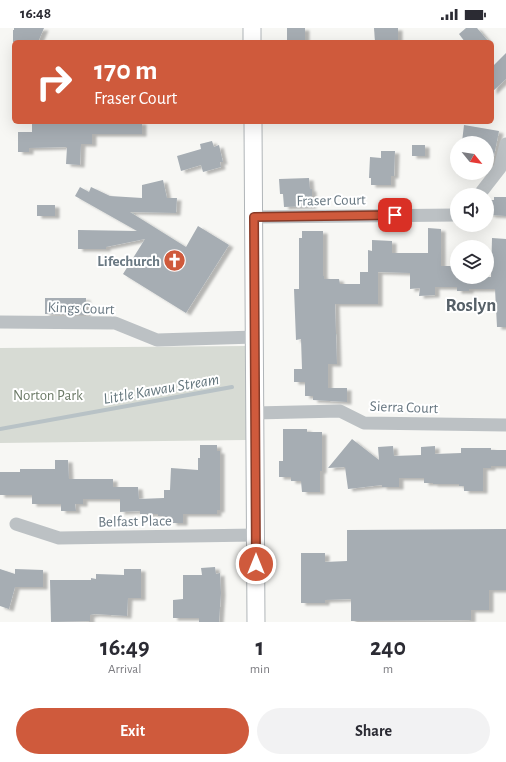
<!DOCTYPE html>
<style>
:root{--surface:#fff;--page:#f2f2f3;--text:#2b2b33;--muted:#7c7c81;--accent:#cf5a3c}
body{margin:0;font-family:"Alegreya Sans",sans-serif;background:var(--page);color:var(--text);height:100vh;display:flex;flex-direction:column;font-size:15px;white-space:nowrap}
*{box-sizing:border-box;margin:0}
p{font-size:13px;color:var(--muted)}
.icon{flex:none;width:22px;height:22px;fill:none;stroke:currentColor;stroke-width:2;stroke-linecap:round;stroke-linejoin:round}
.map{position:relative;height:594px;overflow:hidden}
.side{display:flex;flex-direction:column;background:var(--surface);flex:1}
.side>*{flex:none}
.guide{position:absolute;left:12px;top:12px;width:482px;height:84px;border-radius:6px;box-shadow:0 4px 16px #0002;background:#cf5a3c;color:#fff;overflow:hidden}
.needle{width:26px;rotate:120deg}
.buttons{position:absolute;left:450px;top:108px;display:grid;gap:8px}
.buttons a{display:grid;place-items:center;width:44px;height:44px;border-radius:50%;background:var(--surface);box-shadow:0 4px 16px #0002;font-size:20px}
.pin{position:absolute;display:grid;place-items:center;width:34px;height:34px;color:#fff;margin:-17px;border-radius:8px;box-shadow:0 2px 6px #0006}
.me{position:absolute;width:44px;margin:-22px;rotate:0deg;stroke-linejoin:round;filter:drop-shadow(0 0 3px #0008)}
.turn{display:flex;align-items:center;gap:14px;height:84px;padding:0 16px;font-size:18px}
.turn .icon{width:52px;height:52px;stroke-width:2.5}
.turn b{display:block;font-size:28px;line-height:34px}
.eta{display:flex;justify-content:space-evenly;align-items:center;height:68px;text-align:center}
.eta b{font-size:24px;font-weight:700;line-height:28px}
.button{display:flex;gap:8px;margin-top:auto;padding:8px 16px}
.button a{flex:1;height:46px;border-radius:24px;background:var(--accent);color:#fff;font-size:16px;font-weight:700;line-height:46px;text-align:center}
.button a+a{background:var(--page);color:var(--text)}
.status{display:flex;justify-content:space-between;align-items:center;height:28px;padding:0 20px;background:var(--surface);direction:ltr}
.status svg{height:11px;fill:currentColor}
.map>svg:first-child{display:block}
</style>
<div class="status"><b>16:48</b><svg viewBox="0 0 49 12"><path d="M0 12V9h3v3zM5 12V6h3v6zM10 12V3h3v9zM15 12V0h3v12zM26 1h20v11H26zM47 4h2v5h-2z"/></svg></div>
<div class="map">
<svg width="506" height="594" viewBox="0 0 506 594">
<defs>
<filter id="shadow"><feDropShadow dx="4.5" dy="2.5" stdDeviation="1" flood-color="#0004"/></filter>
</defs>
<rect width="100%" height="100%" fill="#f7f7f4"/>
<polygon fill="#d7dbd4" points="246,318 246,412 0,415 0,320"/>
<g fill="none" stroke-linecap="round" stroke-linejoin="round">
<polyline stroke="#b8c2c6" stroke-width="4" points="0,401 232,359"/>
</g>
<g fill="#a6adb3" filter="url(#shadow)">
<polygon points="14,0 44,0 38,14 13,14 13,2 14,2"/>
<rect x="287" y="0" width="18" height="14"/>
<polygon points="374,0 398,0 398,14 375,14"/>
<polygon points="466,0 477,0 489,14 465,14 459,6"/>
<polygon points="506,25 506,51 492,64 492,39"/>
<polygon points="32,94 114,95 114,94 142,94 142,106 92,106 92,116 81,116 80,137 66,136 67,119 29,120 29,124 18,124 18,104 32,104"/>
<polygon points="464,97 499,103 492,138 487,137 487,115 462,114"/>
<polygon points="212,113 214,119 219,117 223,134 220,134 221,139 203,144 201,137 181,143 177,128 201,121 200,116"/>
<rect x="412" y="117" width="13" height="11"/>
<polygon points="381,123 395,123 394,148 391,148 391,157 371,157 371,150 369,150 370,129 381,130"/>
<polygon points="309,150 310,161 312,161 312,178 284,179 283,166 280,166 279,151"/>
<polygon points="163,152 167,170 177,170 176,185 130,184 186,219 198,198 229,217 186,285 123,246 145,211 106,219 106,221 78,221 78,202 137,203 75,168 80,159 89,164 91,159 110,168 142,170 142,157"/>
<polygon points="494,169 506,169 506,188 491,187 491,186 488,186 489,172 494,172"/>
<rect x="37" y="177" width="18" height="11"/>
<polygon points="428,200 441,201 441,238 457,238 457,249 491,249 492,210 506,211 506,299 497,299 495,261 469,261 469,263 457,263 457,259 435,259 435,267 419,268 420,260 410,261 410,245 378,244 378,276 335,276 337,336 328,336 328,360 347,360 347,374 313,372 313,368 305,368 305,354 294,354 294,341 302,341 301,311 296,312 294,261 299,261 299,210 302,210 302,203 323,203 323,248 324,248 324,251 339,251 340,256 360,256 360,244 368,244 368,222 372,223 372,212 392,213 392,225 428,225"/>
<polygon points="45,270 86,270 86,287 45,286"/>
<polygon points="283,401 307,401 307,404 322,404 322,443 320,443 320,464 302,464 301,453 291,453 291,449 279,449 279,433 283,433"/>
<polygon points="352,411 379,432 378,419 393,418 394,428 421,427 421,419 435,418 435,426 461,425 461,420 491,420 491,422 506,422 506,438 491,438 491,440 483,440 483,463 464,463 464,458 459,458 459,456 433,456 433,455 424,455 424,450 399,450 399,459 382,459 382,457 348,461 345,439 328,440"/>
<polygon points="200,417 217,417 217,423 220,423 220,482 217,482 217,486 183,486 183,495 172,495 172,491 163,491 163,488 158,488 158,486 140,486 140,483 120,484 120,471 83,471 83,476 75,476 76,483 61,483 61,476 32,476 32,467 0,467 0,444 20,444 20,441 55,441 55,432 68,432 69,451 113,451 113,459 138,459 139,471 164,470 164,462 170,462 171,440 198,442 198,430 200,430"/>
<polygon points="506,501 506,562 489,562 489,582 471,582 471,592 351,593 351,571 325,572 325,575 301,575 301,525 325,525 325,534 347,533 347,502"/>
<polygon points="215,539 216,546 220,545 221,565 219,594 199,594 199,590 173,590 173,572 183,571 183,547 202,547 201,540"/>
<polygon points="0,541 15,546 15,541 43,542 43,559 15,559 9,581 0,578"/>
<polygon points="124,541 141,541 141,570 128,570 127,588 95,586 90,587 90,593 51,594 50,552 91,552 91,550 96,551 96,546 124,547"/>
</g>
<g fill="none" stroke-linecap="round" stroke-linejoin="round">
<defs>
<g id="major">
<polyline points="252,0 252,14"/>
<polyline points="253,94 256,594"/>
</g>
</defs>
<use href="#major" stroke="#b0b5b8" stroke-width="19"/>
<g stroke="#bcc1c4" stroke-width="13">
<polyline points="479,167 500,140 506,116"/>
<polyline points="254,189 457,187"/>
<polyline points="0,294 115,295 157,312 255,309"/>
<polyline points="255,385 340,383 364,395 506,397"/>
<polyline points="16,496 59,510 256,507"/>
</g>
<use href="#major" stroke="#fff" stroke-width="17"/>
</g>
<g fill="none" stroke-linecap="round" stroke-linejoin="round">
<defs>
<polyline id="route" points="256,536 254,189 395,187"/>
</defs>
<use href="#route" stroke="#873a27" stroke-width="10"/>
<use href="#route" stroke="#cf5a3c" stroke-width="7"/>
</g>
<defs>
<symbol id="church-disc" viewBox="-11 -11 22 22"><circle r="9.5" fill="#cf5a3c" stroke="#fff"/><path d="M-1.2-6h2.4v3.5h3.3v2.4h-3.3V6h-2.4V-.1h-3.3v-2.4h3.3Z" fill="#fff"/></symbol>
</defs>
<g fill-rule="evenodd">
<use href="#church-disc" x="162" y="220" width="25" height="25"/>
</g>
<g text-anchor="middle" stroke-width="4" stroke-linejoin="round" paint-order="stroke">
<g font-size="15" fill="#697882" stroke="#fff">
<text transform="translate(331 172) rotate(-1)" y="5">Fraser Court</text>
<text transform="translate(81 280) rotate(2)" y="5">Kings Court</text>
<text transform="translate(404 379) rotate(2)" y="5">Sierra Court</text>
<text transform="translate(135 493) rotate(-1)" y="5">Belfast Place</text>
</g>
<g font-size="15" font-weight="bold" fill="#697882" stroke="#fff" text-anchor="end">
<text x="160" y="238">Lifechurch</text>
</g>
<g font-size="15" fill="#6c7a67" stroke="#fff">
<text x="48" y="372">Norton Park</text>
</g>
<g font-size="16" font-style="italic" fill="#65777e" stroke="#fff">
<text transform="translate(161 360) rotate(-10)" y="6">Little Kawau Stream</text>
</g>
<g font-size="19" font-weight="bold" fill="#566068" stroke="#fff">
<text x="471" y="283">Roslyn</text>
</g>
</g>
</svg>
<div class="buttons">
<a><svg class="needle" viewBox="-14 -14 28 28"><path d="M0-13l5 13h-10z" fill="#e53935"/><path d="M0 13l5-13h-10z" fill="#7c7c81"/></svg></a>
<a><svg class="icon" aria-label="sound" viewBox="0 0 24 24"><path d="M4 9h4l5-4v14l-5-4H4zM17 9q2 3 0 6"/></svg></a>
<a><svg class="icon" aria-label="layers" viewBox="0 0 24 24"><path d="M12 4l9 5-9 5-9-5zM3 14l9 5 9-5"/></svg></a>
</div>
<div class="pin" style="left:395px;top:187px;background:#d93025"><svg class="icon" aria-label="arrive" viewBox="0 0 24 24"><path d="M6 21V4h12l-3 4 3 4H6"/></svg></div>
<svg class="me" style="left:256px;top:536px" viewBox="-20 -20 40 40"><circle r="17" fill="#cf5a3c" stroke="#fff" stroke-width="3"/><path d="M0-11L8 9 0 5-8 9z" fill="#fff"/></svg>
<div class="guide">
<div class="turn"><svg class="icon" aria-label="right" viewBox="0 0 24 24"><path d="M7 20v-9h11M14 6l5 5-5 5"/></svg><div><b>170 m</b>Fraser Court</div></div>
</div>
</div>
<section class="side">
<div class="eta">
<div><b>16:49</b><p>Arrival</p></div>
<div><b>1</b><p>min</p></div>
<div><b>240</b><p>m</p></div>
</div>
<div class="button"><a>Exit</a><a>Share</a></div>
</section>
